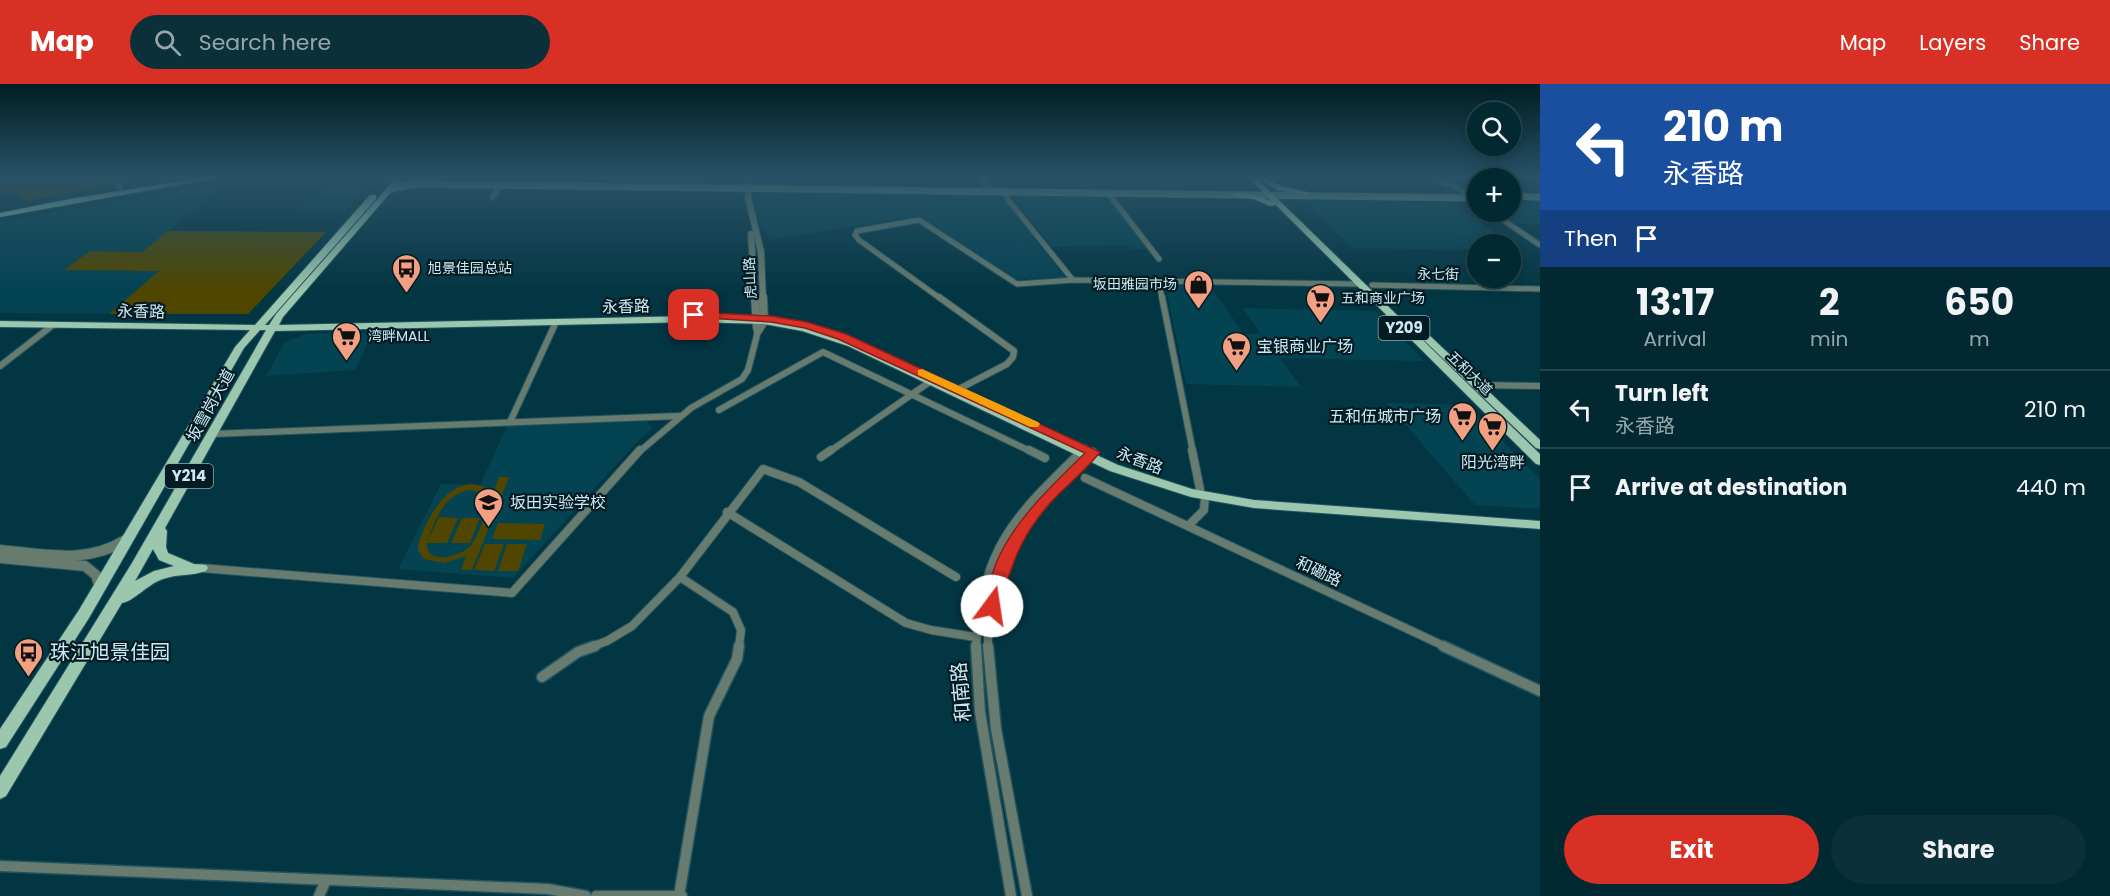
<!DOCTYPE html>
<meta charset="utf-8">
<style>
:root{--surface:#022832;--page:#0c303a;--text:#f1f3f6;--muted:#96a6ac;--line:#23444d;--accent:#d93025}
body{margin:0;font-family:Poppins,"Noto Sans SC",sans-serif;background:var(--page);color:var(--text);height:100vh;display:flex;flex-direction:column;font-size:22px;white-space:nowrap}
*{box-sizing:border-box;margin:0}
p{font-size:20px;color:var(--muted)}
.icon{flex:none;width:33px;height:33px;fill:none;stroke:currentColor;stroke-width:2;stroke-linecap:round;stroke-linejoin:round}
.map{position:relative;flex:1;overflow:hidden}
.panel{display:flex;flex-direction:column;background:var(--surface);width:570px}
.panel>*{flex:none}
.guide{background:#1a4fa0;color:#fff;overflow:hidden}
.controls{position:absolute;left:1467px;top:18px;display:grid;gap:12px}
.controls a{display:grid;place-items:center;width:54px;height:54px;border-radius:50%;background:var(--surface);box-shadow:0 3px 15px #0003,0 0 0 2px var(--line);font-size:30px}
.pin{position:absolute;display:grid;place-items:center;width:51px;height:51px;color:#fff;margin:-26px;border-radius:12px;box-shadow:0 3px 9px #0006}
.me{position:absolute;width:66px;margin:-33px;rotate:14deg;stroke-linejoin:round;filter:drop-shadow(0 0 4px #0008)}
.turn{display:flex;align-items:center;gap:21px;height:126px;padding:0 24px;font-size:27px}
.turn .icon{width:78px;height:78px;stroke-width:2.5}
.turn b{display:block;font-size:42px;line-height:51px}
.then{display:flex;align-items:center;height:57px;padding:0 24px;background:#0003;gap:12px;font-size:22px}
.eta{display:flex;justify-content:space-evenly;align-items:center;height:102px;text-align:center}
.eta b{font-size:36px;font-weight:700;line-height:42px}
.action{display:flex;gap:12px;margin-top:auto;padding:12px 24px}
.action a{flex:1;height:69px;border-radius:36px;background:var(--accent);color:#fff;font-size:24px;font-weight:700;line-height:69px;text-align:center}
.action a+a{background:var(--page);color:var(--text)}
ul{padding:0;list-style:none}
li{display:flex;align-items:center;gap:18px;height:78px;padding:0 24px;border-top:2px solid var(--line)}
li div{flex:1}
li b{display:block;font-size:22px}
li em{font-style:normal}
header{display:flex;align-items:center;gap:36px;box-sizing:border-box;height:84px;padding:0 30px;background:var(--accent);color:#fff}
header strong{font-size:28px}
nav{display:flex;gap:33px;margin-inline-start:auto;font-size:21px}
.search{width:420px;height:54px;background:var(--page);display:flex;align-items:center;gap:15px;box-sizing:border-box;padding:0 21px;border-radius:33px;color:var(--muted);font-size:22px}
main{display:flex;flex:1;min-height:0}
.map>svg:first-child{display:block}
</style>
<header>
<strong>Map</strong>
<div class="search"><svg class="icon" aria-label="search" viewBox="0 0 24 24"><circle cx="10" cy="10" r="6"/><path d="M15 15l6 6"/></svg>Search here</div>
<nav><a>Map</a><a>Layers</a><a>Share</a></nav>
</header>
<main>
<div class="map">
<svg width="1540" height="812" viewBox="0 0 1540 812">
<rect width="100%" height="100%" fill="#033643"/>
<g fill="#044352">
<polygon points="333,94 376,94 347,126 300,126"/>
<polygon points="990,94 1093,94 1099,102 995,101"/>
<polygon points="231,97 142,168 90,167 65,186 160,187 109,230 0,229 0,138"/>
<polygon points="757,108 1002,111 1006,119 1065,193 1009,196 913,133 769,156 754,128"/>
<polygon points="1011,111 1108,113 1149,165 1130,165 1127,161 1052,163"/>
<polygon points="1301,116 1452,118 1520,167 1511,167 1510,160 1478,160 1477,166 1353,164"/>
<polygon points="1511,119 1540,119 1540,141 1512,139 1497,128 1510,128"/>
<polygon points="1165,200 1209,201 1244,250 1261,250 1242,224 1375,227 1424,277 1280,274 1301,303 1186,300"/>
<polygon points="373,248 355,286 266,292 285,258 306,250"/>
<polygon points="1387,319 1467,321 1540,395 1540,425 1475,421"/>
<polygon points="646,337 653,344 637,358 513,494 398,485 441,400 480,401 507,342"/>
</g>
<g fill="#504600" fill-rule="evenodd">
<polygon points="0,94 117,94 113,97 113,101 27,117 14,109 0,110"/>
<polygon points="168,147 326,148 248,230 109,230 159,187 64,186 90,167 142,168"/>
<path d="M 499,393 L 509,393 L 472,486 L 461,486 L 466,472 L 444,479 L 424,475 L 418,466 L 418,461 C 427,431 455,381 493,408 ZM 470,406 L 483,409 L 489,418 C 485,431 479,450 471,461 C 462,473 425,482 427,459 L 447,459 L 458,434 L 439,433 L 427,458 C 435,436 444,410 470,406 Z"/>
<polygon points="462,434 480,434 470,459 451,459"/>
<polygon points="498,439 545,440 540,456 492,455"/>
<polygon points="485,460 504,460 494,487 474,486"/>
<polygon points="507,460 527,460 518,487 498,487"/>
</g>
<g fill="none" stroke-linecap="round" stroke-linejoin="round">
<defs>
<g id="minor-far3">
<polyline points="1436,96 1454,102 1478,118"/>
<polyline points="120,104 118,100 126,94"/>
<polyline points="1003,105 1009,117 1073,196"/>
<polyline points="1108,109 1159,175"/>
<polyline points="493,113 499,103 506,101"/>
<polyline points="1491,128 1540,161"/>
<polyline points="1159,198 1162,215"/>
<polyline points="1372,201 1540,205"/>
<polyline points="941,215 859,156 855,151 857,147 919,136 1017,200 1073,196 1360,200"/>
</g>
<g id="minor-far2">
<polyline points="939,213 1014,267 1013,273 1007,280 953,308"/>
<polyline points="1162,213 1193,368"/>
<polyline points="0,282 53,241"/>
<polyline points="1476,301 1540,302"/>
<polyline points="719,326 823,268 1032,368"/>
<polyline points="510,338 556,238"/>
<polyline points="213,350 679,332"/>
<polyline points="639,368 691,324 742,295 748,286 758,247"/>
<polyline points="829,368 931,297"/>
<polyline points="1081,368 1085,364"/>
</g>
<g id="minor-far1">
<polyline points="1029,366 1045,374"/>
<polyline points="1192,366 1200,405"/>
<polyline points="821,373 831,366"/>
<polyline points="1085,394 1446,563"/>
<polyline points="727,428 906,539 931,546 975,553"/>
<polyline points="1188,442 1204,426 1205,412"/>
<polyline points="201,484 512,509 640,366"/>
<polyline points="680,493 733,528 741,546 739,563"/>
<polyline points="591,563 607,557 632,542 680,493 763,385 799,398 956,493"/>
<path d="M 976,563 C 983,462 1013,434 1083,366"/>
<path d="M 988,563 C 986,476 1036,425 1093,368"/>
</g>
<g id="minor">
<polyline points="976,562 980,628 1011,812"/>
<polyline points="988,562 996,645 1027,812"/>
<polyline points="1443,562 1540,607"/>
<polyline points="542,593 578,568 595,562"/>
<polyline points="0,782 548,805 586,812"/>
<polyline points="319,812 326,796"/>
<polyline points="596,812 682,812"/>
<polyline points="679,812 709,632 737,575 739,562"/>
</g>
<g id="tertiary-far2">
<polyline points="749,94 748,113 761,168 763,215"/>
<polyline points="981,94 991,108"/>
<polyline points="751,150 755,215"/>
</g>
<g id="tertiary-far1">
<polyline points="755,213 757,244"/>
<polyline points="758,247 764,237 763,213"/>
</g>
<g id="tertiary">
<path d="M 0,466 C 44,470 87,481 127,455"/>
<polyline points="0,474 85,482 96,491 100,504"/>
</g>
<g id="secondary">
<polyline points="390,105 414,100 1478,114"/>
<polyline points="1510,112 1540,113"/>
</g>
<g id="primary">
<polygon points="200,94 217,94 0,133 0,129 70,115"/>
<path d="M 396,94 L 403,94 L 283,233 L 279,241 L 693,232 L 764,234 L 807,243 L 854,258 L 1118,381 L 1192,405 L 1254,416 L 1540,437 L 1540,445 L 1254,424 L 1191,413 L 1110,387 L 848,262 L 802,247 L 764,240 L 693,238 L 275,247 L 165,444 L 167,447 L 166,463 L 168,469 L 194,480 L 206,481 L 208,484 L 206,487 C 192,492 177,490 163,495 C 149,499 133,518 122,519 L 6,712 L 0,715 L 0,692 L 132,479 L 266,246 L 260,246 L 244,264 L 89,534 L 6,663 L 0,665 L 0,645 L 79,526 L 235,263 L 250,246 L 0,243 L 0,237 L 255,241 L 370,111 L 376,111 L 376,115 L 265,241 L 269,241 L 276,230 ZM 153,465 L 159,476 L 174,482 L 154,487 L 135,497 Z"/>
<polygon points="1249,94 1256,94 1540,370 1540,381 1536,380 1276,121 1270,122 1254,115 1234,113 1234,109 1237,109 1255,111 1271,117"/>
<polygon points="1262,95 1266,95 1282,102 1311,109 1307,111 1277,106 1262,97"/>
<polygon points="1407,232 1410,233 1540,356 1540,365 1536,364 1404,237 1402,235"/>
</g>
</defs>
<use href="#minor-far3" stroke="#23535f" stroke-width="7"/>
<use href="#minor-far2" stroke="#23535f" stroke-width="8"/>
<use href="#minor-far1" stroke="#23535f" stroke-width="10"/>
<use href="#minor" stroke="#23535f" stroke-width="13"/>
<use href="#tertiary-far2" stroke="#23535f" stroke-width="8"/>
<use href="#tertiary-far1" stroke="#23535f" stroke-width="10"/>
<use href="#tertiary" stroke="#23535f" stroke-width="12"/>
<use href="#secondary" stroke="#23535f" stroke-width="8"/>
<use href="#primary" stroke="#23535f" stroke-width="2"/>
<use href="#minor-far3" stroke="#677b6f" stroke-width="5"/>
<use href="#minor-far2" stroke="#677b6f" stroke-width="6"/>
<use href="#minor-far1" stroke="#677b6f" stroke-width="8"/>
<use href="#minor" stroke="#677b6f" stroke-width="10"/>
<use href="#tertiary-far2" stroke="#677b6f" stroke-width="6"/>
<use href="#tertiary-far1" stroke="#677b6f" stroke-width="8"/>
<use href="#tertiary" stroke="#677b6f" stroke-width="10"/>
<use href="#secondary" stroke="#84a693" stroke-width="7"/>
<use href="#primary" fill="#9bc7ae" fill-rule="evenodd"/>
</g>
<linearGradient id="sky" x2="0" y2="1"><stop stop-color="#021e25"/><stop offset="0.45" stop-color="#285266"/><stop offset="1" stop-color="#285266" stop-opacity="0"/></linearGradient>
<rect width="1540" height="208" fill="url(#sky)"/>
<path fill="#d93025" stroke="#8d1f18" stroke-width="1.5" d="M 694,228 L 771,232 L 807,238 L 846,250 L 1100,368 C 1086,386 1067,401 1051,418 C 1021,451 1011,481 1000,522 L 997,527 L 986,527 L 984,522 C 988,508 991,491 997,477 C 1016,434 1052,402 1085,369 L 838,255 L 805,244 L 771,238 L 691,233 L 691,229 Z"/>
<polygon fill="#f59e0b" points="922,285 1038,338 1040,340 1038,343 1030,343 918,291 918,286"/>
<defs>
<symbol id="bus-pin" viewBox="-11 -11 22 30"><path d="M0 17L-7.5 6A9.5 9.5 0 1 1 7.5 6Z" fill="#f39f82" stroke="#031c23"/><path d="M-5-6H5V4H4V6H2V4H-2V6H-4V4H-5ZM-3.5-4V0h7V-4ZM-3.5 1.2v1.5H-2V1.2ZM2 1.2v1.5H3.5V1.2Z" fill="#111"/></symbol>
<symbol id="shop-pin" viewBox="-11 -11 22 30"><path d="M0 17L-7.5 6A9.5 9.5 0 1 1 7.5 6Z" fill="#f39f82" stroke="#031c23"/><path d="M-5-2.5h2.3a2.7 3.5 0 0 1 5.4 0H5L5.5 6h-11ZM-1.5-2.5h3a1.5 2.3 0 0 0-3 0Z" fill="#111"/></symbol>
<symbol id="supermarket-pin" viewBox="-11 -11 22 30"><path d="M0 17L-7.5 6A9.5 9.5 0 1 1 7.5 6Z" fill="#f39f82" stroke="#031c23"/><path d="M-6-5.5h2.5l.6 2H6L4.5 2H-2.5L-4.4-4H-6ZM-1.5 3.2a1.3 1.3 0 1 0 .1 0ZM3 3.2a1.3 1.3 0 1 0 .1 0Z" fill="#111"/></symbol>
<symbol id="school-pin" viewBox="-11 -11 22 30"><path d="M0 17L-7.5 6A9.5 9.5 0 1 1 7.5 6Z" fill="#f39f82" stroke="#031c23"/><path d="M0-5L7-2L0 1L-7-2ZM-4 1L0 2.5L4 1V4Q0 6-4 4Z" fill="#111"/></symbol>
</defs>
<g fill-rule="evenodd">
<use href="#bus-pin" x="390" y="168" width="33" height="45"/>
<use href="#shop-pin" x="1182" y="184" width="33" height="45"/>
<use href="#supermarket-pin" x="1304" y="198" width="33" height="45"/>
<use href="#supermarket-pin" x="330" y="236" width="33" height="45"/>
<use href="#supermarket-pin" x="1220" y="246" width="33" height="45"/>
<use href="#supermarket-pin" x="1446" y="316" width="33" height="45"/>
<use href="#supermarket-pin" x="1476" y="326" width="33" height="45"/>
<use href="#school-pin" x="472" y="402" width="33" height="45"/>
<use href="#bus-pin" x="12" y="552" width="33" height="45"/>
</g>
<g text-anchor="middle" stroke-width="4.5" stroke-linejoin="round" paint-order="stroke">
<g font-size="14" fill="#cce9f3" stroke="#031c23" text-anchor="start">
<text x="428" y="189">旭景佳园总站</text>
<text x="1177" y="205" text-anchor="end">坂田雅园市场</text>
<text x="1341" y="219">五和商业广场</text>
<text x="368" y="257">湾畔MALL</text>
</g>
<g font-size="14" fill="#cce9f3" stroke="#031c23">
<text transform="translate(1438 190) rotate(1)" y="5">永七街</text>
<text transform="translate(750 194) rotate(-93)" y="5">虎山路</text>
<text transform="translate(1470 289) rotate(44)" y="5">五和大道</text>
</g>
<g fill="#031c23" stroke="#90acb5" stroke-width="1.5">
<rect x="1378.5" y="232" width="51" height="24" rx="4.5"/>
<rect x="165" y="380" width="48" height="24" rx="4.5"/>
</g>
<g font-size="15" font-weight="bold" fill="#cce9f3">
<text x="1404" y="249">Y209</text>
<text x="189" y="397">Y214</text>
</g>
<g font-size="16" fill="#cce9f3" stroke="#031c23">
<text transform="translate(626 222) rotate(-1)" y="6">永香路</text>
<text transform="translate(141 227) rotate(1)" y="6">永香路</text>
<text transform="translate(210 321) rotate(-61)" y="6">坂雪岗大道</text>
<text transform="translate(1140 376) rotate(21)" y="6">永香路</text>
<text transform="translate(1319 487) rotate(25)" y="6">和磡路</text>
</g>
<g font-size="16" fill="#cce9f3" stroke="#031c23" text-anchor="start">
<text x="1257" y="268">宝银商业广场</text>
<text x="1441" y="338" text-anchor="end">五和伍城市广场</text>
<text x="1493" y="384" text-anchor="middle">阳光湾畔</text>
<text x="510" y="424">坂田实验学校</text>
</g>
<g font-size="20" fill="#cce9f3" stroke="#031c23" text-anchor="start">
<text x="50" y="575">珠江旭景佳园</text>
</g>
<g font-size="20" fill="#cce9f3" stroke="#031c23">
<text transform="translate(961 608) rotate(-95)" y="7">和南路</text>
</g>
</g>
</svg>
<div class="controls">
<a><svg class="icon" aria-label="search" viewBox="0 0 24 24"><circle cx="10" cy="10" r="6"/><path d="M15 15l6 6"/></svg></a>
<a>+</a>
<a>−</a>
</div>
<div class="pin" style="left:694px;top:231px;background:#d93025"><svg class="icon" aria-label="arrive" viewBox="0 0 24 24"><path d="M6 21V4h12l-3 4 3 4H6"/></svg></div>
<svg class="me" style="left:992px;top:522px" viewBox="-20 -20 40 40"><circle r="19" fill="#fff"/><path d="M0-13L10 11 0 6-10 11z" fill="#d93025"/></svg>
</div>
<section class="panel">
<div class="guide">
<div class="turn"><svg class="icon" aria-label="left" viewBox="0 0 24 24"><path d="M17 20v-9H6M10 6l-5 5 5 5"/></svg><div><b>210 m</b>永香路</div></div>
<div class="then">Then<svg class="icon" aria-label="arrive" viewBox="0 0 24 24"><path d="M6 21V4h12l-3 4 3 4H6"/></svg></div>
</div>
<div class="eta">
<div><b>13:17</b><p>Arrival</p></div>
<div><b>2</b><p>min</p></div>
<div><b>650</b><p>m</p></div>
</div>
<ul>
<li><svg class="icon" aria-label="left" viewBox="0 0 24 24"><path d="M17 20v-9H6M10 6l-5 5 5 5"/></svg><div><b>Turn left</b><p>永香路</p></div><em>210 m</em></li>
<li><svg class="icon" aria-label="arrive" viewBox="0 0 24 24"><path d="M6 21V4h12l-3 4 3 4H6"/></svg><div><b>Arrive at destination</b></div><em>440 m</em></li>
</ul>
<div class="action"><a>Exit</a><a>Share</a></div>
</section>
</main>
